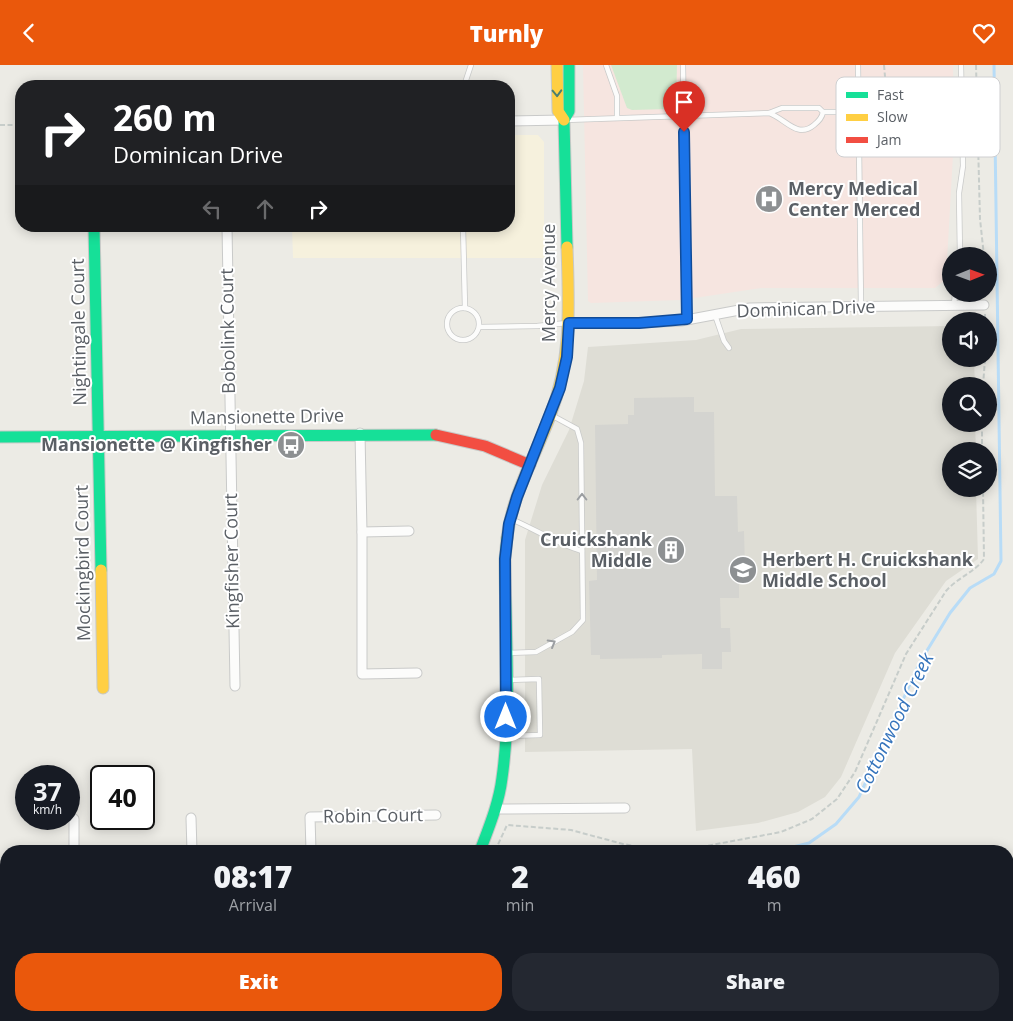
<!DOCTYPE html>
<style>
:root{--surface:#171b24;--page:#242831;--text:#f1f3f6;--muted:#9ea1a6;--accent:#ea580c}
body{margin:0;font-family:"Open Sans",sans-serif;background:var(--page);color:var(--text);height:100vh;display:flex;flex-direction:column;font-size:19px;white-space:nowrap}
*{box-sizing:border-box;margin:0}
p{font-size:16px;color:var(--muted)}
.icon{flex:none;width:28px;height:28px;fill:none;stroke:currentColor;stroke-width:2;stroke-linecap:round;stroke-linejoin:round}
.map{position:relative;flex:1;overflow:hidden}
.drawer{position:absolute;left:0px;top:780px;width:1014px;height:176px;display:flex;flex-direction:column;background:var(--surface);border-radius:20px 20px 0 0;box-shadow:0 2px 12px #0003}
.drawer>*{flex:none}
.top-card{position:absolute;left:15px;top:15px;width:500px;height:152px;border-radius:20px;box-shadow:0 2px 12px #0003;background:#202124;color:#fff;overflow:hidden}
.needle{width:32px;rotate:89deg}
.fabs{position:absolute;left:942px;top:182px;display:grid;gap:10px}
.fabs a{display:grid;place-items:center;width:55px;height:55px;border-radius:50%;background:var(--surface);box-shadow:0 2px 12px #0003;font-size:25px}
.speed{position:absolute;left:15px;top:700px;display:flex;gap:10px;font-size:25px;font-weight:700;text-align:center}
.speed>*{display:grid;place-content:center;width:65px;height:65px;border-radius:50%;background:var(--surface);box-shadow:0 2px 12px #0003;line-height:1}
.speed small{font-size:12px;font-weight:400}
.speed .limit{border:2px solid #111;border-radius:8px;background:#fff;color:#111}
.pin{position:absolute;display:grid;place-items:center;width:42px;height:42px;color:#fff;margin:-51px -21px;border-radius:50% 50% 50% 0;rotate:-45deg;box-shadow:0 0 5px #0007}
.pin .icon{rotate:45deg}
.me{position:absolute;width:55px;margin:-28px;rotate:0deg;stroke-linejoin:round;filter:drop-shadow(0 0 4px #0008)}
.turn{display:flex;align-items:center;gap:18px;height:105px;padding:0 15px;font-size:22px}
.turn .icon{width:65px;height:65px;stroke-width:2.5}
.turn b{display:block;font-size:35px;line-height:42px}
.lanes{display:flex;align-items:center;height:48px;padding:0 15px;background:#0003;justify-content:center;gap:25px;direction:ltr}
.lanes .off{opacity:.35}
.eta{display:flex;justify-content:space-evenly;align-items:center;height:85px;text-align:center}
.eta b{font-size:30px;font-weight:800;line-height:35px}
.cta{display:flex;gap:10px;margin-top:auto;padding:10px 15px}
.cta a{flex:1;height:58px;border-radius:20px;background:var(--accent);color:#fff;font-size:20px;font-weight:800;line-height:58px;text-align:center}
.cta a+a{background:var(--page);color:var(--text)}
header{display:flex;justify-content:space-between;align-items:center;height:65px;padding:0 15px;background:var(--accent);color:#fff;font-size:22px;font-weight:800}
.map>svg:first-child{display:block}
</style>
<header><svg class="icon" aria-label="back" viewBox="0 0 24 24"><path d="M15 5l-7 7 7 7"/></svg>Turnly<svg class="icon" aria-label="heart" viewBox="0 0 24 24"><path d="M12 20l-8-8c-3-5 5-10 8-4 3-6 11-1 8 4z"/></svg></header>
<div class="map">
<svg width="1013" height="956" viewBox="0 0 1013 956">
<rect width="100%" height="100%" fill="#ecebe5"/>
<polygon fill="#f6f1dd" points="509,70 538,70 544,77 544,193 293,193 292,161 509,161"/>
<polygon fill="#deddd5" points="951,261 951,294 974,294 975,321 951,321 951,359 975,359 976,386 951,386 951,424 976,424 978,494 946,516 895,588 841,712 825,732 798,747 758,758 696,766 692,684 525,687 525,475 542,420 569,365 584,316 588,282 696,275 741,264"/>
<polygon fill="#f6e5e0" points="583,0 953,0 954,72 946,214 935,223 761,223 681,235 591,238 588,236"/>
<polygon fill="#d2eacf" points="611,0 677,0 676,38 668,44 632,45 627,43"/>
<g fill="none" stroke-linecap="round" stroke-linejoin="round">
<g stroke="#b8dcf7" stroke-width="3">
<polyline points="569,786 587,786"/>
<polyline points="777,786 809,778 836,759 859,732 920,597 950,548 970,523 994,509 1001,496 994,0"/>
<polyline points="495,956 495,950"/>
</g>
</g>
<polygon fill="#d4d4d0" points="694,332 694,347 714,347 715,431 737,431 738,467 744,466 745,504 739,504 739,533 720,533 721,563 730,563 731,587 722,587 722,604 702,604 702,589 662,590 662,593 600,594 600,590 591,590 589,516 597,515 595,360 628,359 628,350 634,350 634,333"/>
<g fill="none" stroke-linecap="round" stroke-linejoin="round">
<defs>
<g id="lane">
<polyline points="606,0 617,31 617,52"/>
<polyline points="683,0 687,254"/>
<polyline points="858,0 861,241"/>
<polyline points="464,21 471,0"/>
<polyline points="823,47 858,47"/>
<path d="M 565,55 L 769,48 L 782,43 L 819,43 L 823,47 C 822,53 819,56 814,60 C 797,74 786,54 769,48"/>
<polyline points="463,161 465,243"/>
<polyline points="960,191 959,128 963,101 961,0"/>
<polyline points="954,240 955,229"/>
<circle cx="463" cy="259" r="16"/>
<polyline points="715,250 724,276 729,283"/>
<polyline points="479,262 537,261 567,258"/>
<path d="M 511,454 C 535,464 557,479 582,486"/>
<polyline points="507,588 536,587 572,567 583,555 581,378 577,364 553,351"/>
<polyline points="507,615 539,614 540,670 508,671"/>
</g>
<g id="street">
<polyline points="509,56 564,55"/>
<polyline points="227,161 235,621"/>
<polyline points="569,258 639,258 681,256 750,243 984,240"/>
<polyline points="360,368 362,467 362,609 417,608"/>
<polyline points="362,467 409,466"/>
<polyline points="495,744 625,743"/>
<polyline points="191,753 192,786"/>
<polyline points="74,754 74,786"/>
<polyline points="311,786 310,752 436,750"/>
<polyline points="74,950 74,956"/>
<polyline points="192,950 192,956"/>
<polyline points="312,950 312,956"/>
<polyline points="580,950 580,956"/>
<polyline points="697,956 697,950"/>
</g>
<g id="fast">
<polyline points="94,161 101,505"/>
<polyline points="567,182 564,55 569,46 569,0"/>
<polyline points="0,372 436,370"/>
<path d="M 480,786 C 489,762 499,738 502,713 C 512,643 505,565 505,494 L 507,473"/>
</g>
<g id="slow">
<polyline points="557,0 558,46 564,55"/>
<path d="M 507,473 C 512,430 535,392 550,351 C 572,294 569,243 567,182"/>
<polyline points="101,505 103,623"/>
</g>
<g id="jam">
<polyline points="436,370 485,381 530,400"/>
<polyline points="447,950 447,956"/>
</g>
</defs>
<use href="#lane" stroke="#c9cac9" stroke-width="6"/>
<use href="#street" stroke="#c9cac9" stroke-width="11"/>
<use href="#fast" stroke="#c7c9c7" stroke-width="13"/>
<use href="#slow" stroke="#c7c9c7" stroke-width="13"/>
<use href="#jam" stroke="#c7c9c7" stroke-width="13"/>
<g stroke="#c7cdca" stroke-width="2" stroke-dasharray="5 2.5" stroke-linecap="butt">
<polyline points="884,0 887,35 894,42 909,42"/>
<polyline points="976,0 980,154 984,191"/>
<polyline points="0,60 21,60"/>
<polyline points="985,249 985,256"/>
<polyline points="983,321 985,294"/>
<polyline points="982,359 982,386"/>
<path d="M 495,786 L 507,760 L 571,765 L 623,779 L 650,784 L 690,784 L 781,767 L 812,754 L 837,734 L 855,707 L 906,589 L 946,526 C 957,513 975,507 984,494 L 983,424"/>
</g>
<use href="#lane" stroke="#fcfcfb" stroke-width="4.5"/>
<use href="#street" stroke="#fcfcfb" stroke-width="9"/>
<use href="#fast" stroke="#16e098" stroke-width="11"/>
<use href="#slow" stroke="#ffcf43" stroke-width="11"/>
<use href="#jam" stroke="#f24e42" stroke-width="11"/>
</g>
<defs><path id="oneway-chevron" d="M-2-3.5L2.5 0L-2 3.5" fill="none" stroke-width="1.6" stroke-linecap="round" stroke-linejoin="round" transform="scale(1.25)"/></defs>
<use stroke="#497f72" href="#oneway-chevron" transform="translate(557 28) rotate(88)"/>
<g stroke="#9b9ea1">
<use href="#oneway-chevron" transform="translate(582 432) rotate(-90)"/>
<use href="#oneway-chevron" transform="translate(552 578) rotate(-30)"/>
</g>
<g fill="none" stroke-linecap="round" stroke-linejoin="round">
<defs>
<polyline id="route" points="506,652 505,494 509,459 517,432 560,323 567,292 569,258 639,258 687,254 684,67"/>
</defs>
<use href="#route" stroke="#114b97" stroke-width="12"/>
<use href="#route" stroke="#1a73e8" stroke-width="9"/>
</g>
<defs>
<symbol id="hospital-disc" viewBox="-11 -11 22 22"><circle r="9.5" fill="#8d9092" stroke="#fff"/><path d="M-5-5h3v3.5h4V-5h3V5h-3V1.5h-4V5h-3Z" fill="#fff"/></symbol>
<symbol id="bus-disc" viewBox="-11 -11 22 22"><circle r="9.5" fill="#8d9092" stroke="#fff"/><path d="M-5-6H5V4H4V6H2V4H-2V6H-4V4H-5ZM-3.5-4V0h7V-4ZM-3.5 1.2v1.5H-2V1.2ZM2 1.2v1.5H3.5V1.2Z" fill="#fff"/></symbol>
<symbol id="building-disc" viewBox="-11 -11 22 22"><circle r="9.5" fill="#8d9092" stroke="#fff"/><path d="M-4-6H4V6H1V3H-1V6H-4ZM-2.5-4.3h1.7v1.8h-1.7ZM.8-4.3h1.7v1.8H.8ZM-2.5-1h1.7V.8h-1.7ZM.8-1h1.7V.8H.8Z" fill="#fff"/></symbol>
<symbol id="school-disc" viewBox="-11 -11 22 22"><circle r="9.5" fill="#8d9092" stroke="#fff"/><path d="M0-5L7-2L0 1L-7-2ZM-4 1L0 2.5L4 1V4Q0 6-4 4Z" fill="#fff"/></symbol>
</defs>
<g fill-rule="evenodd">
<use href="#hospital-disc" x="753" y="118" width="32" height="32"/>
<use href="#bus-disc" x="275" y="364" width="32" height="32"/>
<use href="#building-disc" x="655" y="469" width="32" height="32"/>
<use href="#school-disc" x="727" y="489" width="32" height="32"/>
</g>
<g text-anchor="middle" stroke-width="4" stroke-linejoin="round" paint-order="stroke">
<g font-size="18" font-weight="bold" fill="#5a5f65" stroke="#fff" text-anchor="start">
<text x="788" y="130">Mercy Medical<tspan x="788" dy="21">Center Merced</tspan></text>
<text x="272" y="386" text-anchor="end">Mansionette @ Kingfisher</text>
<text x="652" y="481" text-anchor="end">Cruickshank<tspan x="652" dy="21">Middle</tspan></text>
<text x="762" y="501">Herbert H. Cruickshank<tspan x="762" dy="21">Middle School</tspan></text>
</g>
<g font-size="18" fill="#5a5f65" stroke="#fff">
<text transform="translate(549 218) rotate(-90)" y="6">Mercy Avenue</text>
<text transform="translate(806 244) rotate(-2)" y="6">Dominican Drive</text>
<text transform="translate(228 266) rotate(-91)" y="6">Bobolink Court</text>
<text transform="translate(79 267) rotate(-91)" y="6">Nightingale Court</text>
<text transform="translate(267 352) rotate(-1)" y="6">Mansionette Drive</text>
<text transform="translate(232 496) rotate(-91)" y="6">Kingfisher Court</text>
<text transform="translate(83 498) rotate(-91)" y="6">Mockingbird Court</text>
<text transform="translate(373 751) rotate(-1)" y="6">Robin Court</text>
</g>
<g font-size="19" font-style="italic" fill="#3574bc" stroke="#fff">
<text transform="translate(894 658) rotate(-64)" y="7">Cottonwood Creek</text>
</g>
</g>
<rect x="836" y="12" width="164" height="80" rx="8" fill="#fff" stroke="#cecfd1" stroke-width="1"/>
<rect x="846" y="27" width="22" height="6" fill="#16e098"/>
<rect x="846" y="49" width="22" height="7" fill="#ffcf43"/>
<rect x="846" y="72" width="22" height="6" fill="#f24e42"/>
<g font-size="14" fill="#5a5f65">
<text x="877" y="35">Fast</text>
<text x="877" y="57">Slow</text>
<text x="877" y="80">Jam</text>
</g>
</svg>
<div class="fabs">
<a><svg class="needle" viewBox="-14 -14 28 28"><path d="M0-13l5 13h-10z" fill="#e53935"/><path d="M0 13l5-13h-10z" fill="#9ea1a6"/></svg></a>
<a><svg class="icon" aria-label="sound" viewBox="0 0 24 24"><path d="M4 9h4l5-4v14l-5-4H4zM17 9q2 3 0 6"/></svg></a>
<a><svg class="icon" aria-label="search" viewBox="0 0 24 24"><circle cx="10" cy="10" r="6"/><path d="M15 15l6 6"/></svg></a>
<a><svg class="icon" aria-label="layers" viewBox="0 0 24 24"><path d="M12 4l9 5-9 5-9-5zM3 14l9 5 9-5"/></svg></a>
</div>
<div class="speed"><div>37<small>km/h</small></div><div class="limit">40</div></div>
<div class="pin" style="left:684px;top:67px;background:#d93025"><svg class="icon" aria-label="arrive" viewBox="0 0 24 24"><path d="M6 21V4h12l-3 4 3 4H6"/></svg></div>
<svg class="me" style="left:506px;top:652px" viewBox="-20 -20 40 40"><circle r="17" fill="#1a73e8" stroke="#fff" stroke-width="3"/><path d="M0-11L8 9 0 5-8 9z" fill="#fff"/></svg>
<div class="top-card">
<div class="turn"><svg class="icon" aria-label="right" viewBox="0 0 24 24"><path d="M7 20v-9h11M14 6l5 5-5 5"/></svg><div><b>260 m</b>Dominican Drive</div></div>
<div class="lanes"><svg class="icon off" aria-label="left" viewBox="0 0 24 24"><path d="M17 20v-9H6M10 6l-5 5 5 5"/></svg><svg class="icon off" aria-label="ahead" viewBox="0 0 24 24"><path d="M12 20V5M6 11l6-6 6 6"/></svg><svg class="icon" aria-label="right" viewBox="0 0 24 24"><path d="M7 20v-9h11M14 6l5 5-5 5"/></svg></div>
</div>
<section class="drawer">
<div class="eta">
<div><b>08:17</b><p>Arrival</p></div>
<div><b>2</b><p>min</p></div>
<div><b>460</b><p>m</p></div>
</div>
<div class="cta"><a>Exit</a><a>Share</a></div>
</section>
</div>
